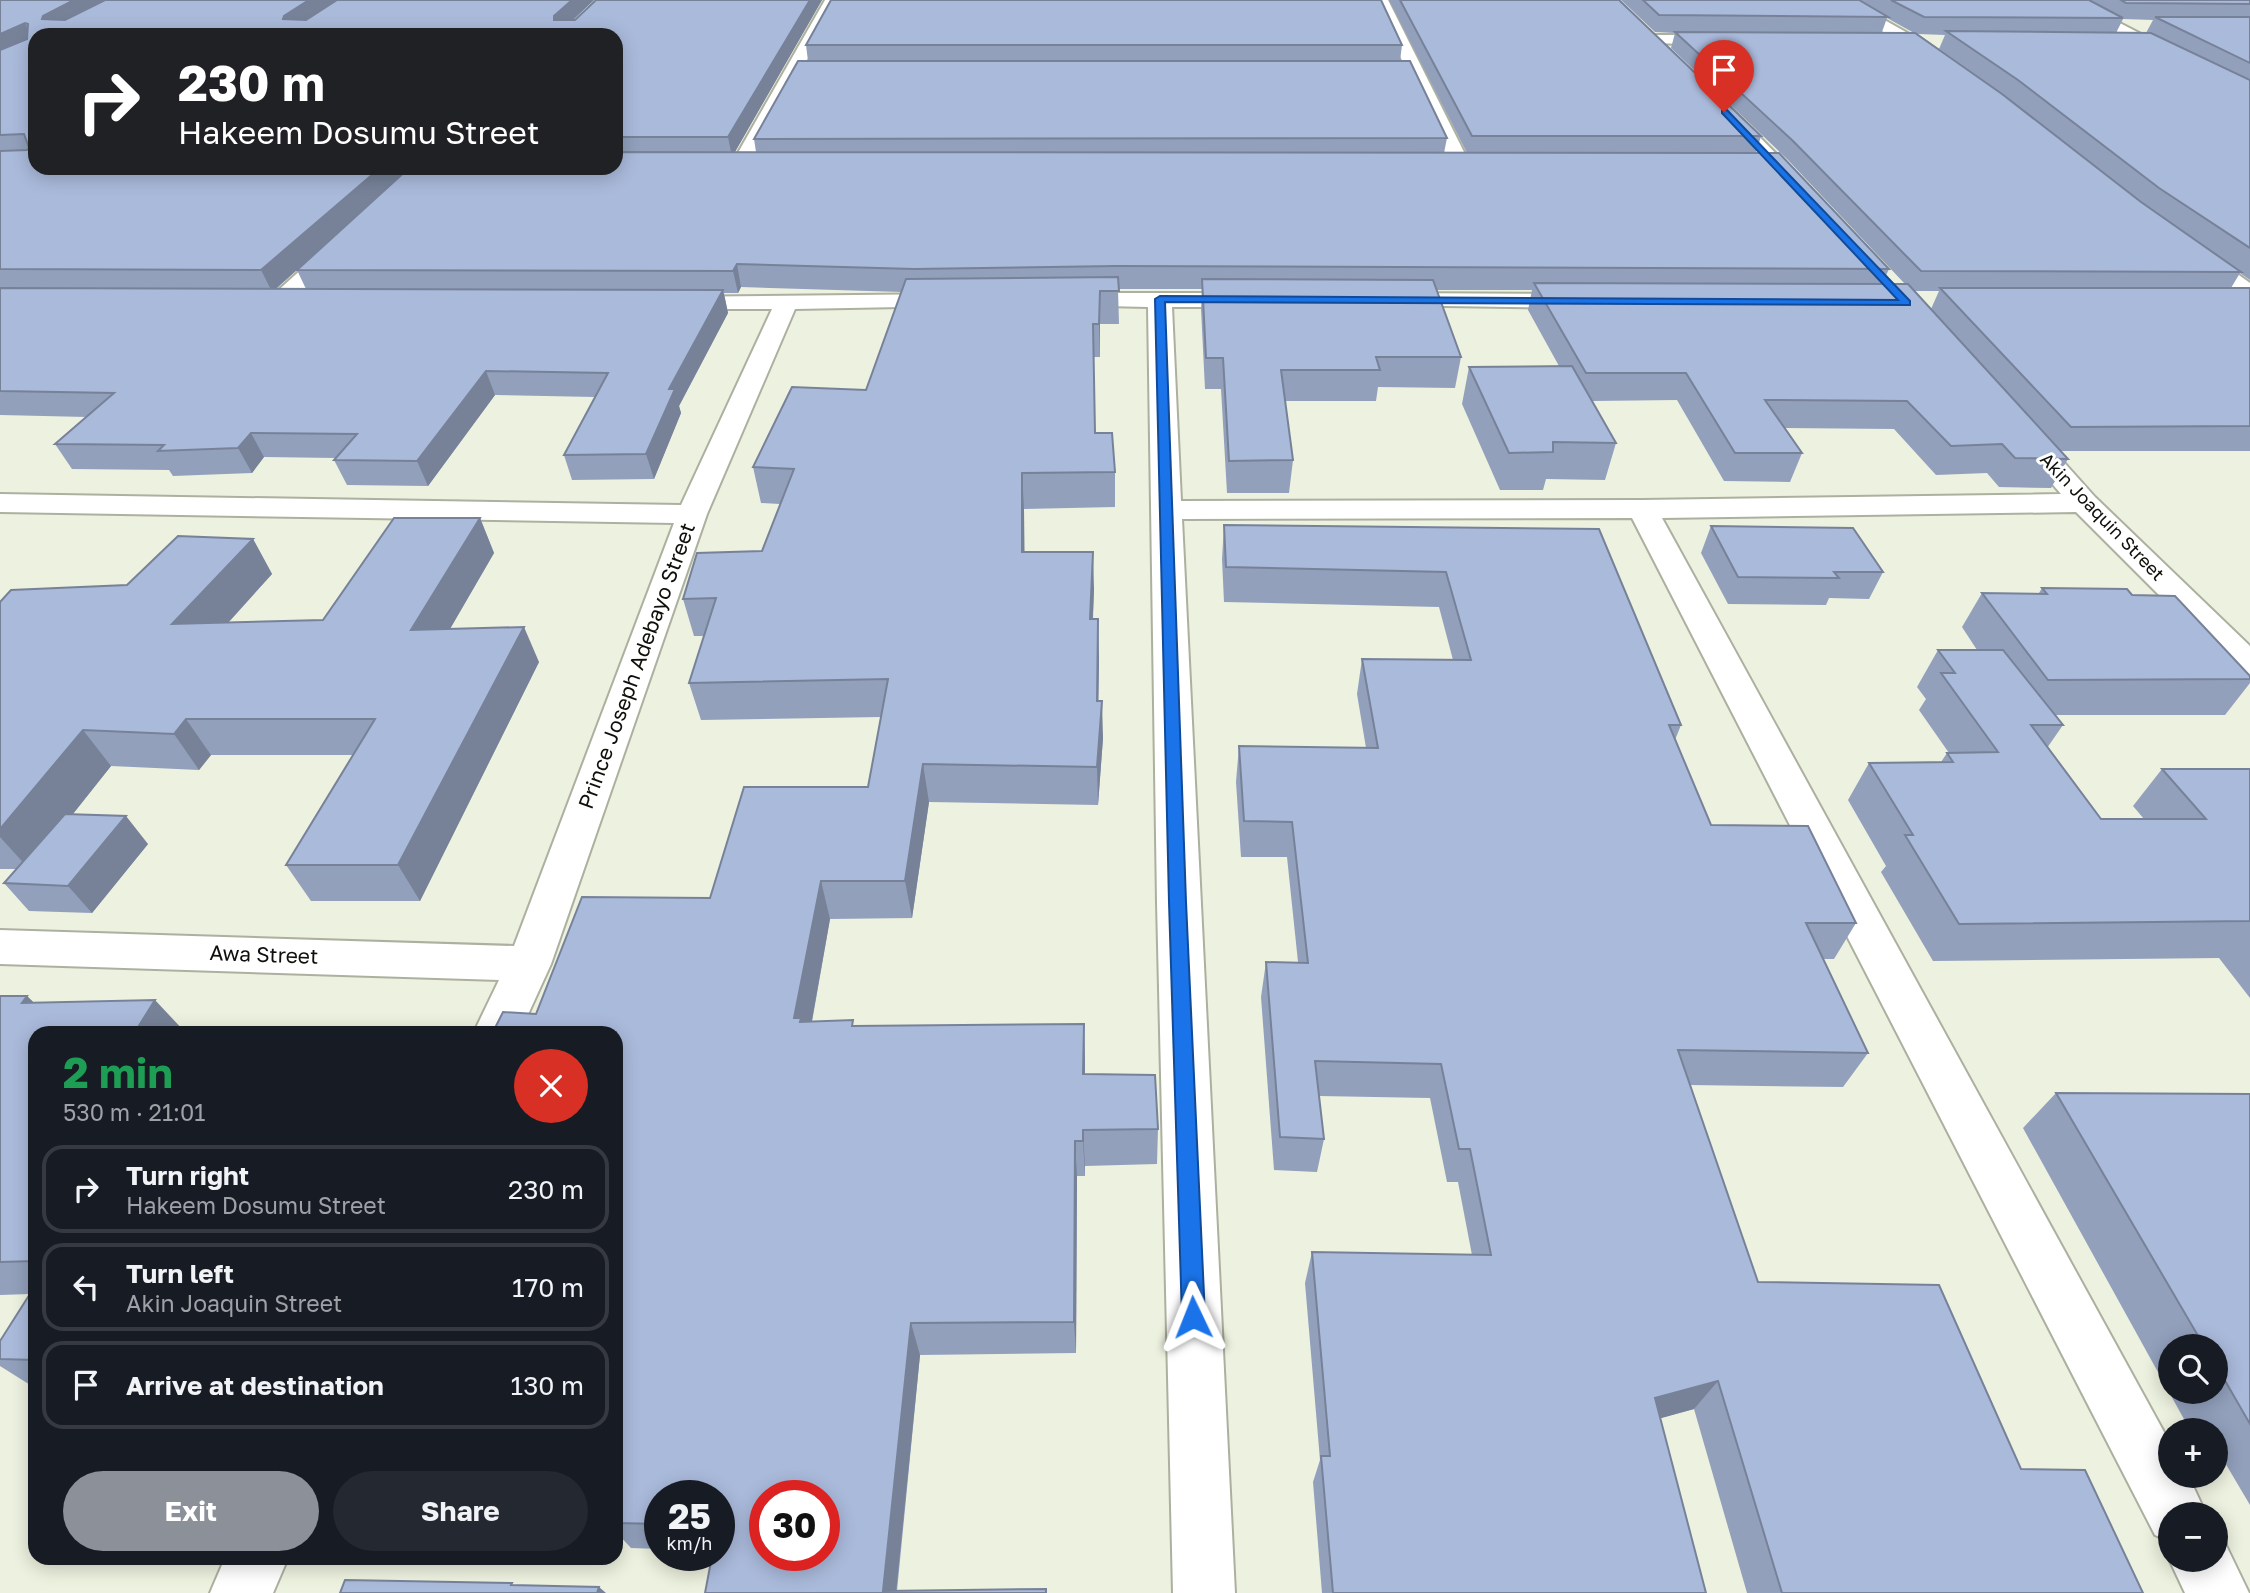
<!DOCTYPE html>
<meta charset="utf-8">
<style>
:root{--surface:#171b24;--page:#242831;--text:#f1f3f6;--muted:#9ea1a6;--line:#363941;--accent:#8c9099}
body{margin:0;font-family:"Golos Text",sans-serif;background:var(--page);color:var(--text);height:100vh;display:flex;flex-direction:column;font-size:26px;white-space:nowrap}
*{box-sizing:border-box;margin:0}
p{font-size:23px;color:var(--muted)}
.icon{flex:none;width:38px;height:38px;fill:none;stroke:currentColor;stroke-width:2;stroke-linecap:round;stroke-linejoin:round}
.map{position:relative;flex:1;overflow:hidden}
.drawer{position:absolute;left:28px;top:1026px;width:595px;height:539px;display:flex;flex-direction:column;background:var(--surface);border-radius:21px;box-shadow:0 4px 18px #0003}
.drawer>*{flex:none}
.banner{position:absolute;left:28px;top:28px;width:595px;height:147px;border-radius:21px;box-shadow:0 4px 18px #0003;background:#202124;color:#fff;overflow:hidden}
.tools{position:absolute;left:2158px;top:1334px;display:grid;gap:14px}
.tools a{display:grid;place-items:center;width:70px;height:70px;border-radius:50%;background:var(--surface);box-shadow:0 4px 18px #0003;font-size:35px}
.speed{position:absolute;left:644px;top:1480px;display:flex;gap:14px;font-size:35px;font-weight:700;text-align:center}
.speed>*{display:grid;place-content:center;width:91px;height:91px;border-radius:50%;background:var(--surface);box-shadow:0 4px 18px #0003;line-height:1}
.speed small{font-size:18px;font-weight:400}
.speed .limit{border:10px solid #d22;background:#fff;color:#111}
.pin{position:absolute;display:grid;place-items:center;width:60px;height:60px;color:#fff;margin:-72px -30px;border-radius:50% 50% 50% 0;rotate:-45deg;box-shadow:0 0 7px #0007}
.pin .icon{rotate:45deg}
.me{position:absolute;width:77px;margin:-38px;rotate:358deg;stroke-linejoin:round;filter:drop-shadow(0 0 5px #0008)}
.turn{display:flex;align-items:center;gap:24px;height:147px;padding:0 35px;font-size:32px}
.turn .icon{width:91px;height:91px;stroke-width:2.5}
.turn b{display:block;font-size:49px;line-height:60px}
.round{display:grid;place-items:center;flex:none;width:74px;height:74px;border-radius:37px;background:var(--page)}
.summary{display:flex;align-items:center;justify-content:space-between;height:119px;padding:0 35px}
h1{font-size:42px;font-weight:700;line-height:52px;color:#1e9e55}
.primary-button{display:flex;gap:14px;margin-top:auto;padding:14px 35px}
.primary-button a{flex:1;height:80px;border-radius:42px;background:var(--accent);color:#fff;font-size:28px;font-weight:700;line-height:80px;text-align:center}
.primary-button a+a{background:var(--page);color:var(--text)}
ul{padding:0;list-style:none}
li{display:flex;align-items:center;gap:21px;height:88px;margin:0 14px 10px;padding:0 21px;border:4px solid var(--line);border-radius:21px}
li div{flex:1}
li b{display:block;font-size:26px}
li em{font-style:normal}
.map>svg:first-child{display:block}
</style>
<div class="map">
<svg width="2250" height="1593" viewBox="0 0 2250 1593">
<rect width="100%" height="100%" fill="#edf1df"/>
<g fill="none" stroke-linecap="round" stroke-linejoin="round">
<defs>
<g id="street">
<polygon points="825,0 839,0 751,165 741,171 734,169 731,165"/>
<polygon points="1374,0 1388,0 1470,164 1467,168 1460,170 1450,164"/>
<polygon points="1832,0 1849,0 1920,40 1947,60 1945,63 1933,63"/>
<polygon points="2057,0 2075,0 2250,90 2250,102"/>
<polygon points="1653,35 1726,35 1734,40 1726,45 1647,43 1645,40 1647,37"/>
<polygon points="1722,104 1728,105 1809,187 1812,191 1809,195 1795,195 1716,113 1713,109"/>
<polygon points="342,238 350,240 353,245 350,250 289,305 273,305 269,300 273,295 334,240"/>
<polygon points="2193,246 2201,248 2250,283 2250,301 2242,299 2185,258 2182,253 2185,248"/>
<polygon points="1066,293 1254,293 1262,295 1266,300 1262,305 1254,307 1172,307 1181,501 1642,500 2061,494 2010,435 2014,429 2024,427 2034,429 2095,497 2250,646 2250,677 2238,674 2076,512 1662,518 2170,1443 2170,1475 2188,1475 2206,1514 2170,1514 2170,1542 2155,1535 1632,518 1182,519 1235,1593 1173,1593 1157,902 1148,307 1058,305 1054,300 1058,295"/>
<polygon points="1388,293 1583,294 1591,296 1595,301 1591,306 1583,308 1380,305 1376,300 1380,295"/>
<polygon points="949,294 957,296 961,301 957,306 795,309 707,514 551,964 520,1032 474,1032 499,980 0,964 0,930 514,946 674,523 0,512 0,494 681,505 772,309 674,309 666,307 662,302 666,297"/>
<polygon points="2216,1535 2222,1537 2249,1593 2185,1593 2169,1559 2170,1557 2216,1559"/>
<polygon points="225,1558 288,1558 273,1593 210,1593"/>
</g>
</defs>
<use href="#street" stroke="#acb09f" stroke-width="4"/>
<use href="#street" fill="#fff" fill-rule="evenodd"/>
</g>
<g fill="#92a0bc" fill-rule="evenodd">
<path d="M 0,0 L 594,0 L 573,20 L 822,0 L 735,152 L 756,152 L 754,139 L 808,61 L 806,45 L 1402,45 L 1400,61 L 1447,138 L 1444,153 L 1467,153 L 1389,0 L 1619,0 L 1761,136 L 1756,153 L 1889,269 L 1882,284 L 1905,284 L 1787,159 L 1671,48 L 1675,33 L 1655,32 L 1621,0 L 2250,0 L 2250,280 L 2240,273 L 2231,288 L 2250,288 L 2250,451 L 2061,451 L 2068,459 L 2051,488 L 1999,487 L 1987,473 L 1936,475 L 1894,429 L 1785,428 L 1802,453 L 1790,482 L 1724,481 L 1677,400 L 1592,401 L 1616,443 L 1605,480 L 1546,479 L 1543,490 L 1500,490 L 1462,404 L 1469,367 L 1559,366 L 1528,310 L 1532,290 L 1436,290 L 1461,357 L 1455,388 L 1378,387 L 1376,401 L 1285,401 L 1293,460 L 1289,493 L 1227,493 L 1221,389 L 1205,389 L 1201,309 L 1202,289 L 1118,289 L 1119,324 L 1100,324 L 1100,357 L 1093,357 L 1095,433 L 1115,472 L 1115,507 L 1024,509 L 1024,552 L 1094,589 L 1093,619 L 1099,657 L 1098,701 L 1103,738 L 1098,805 L 929,802 L 912,918 L 830,919 L 812,1022 L 855,1026 L 1084,1024 L 1085,1074 L 1158,1129 L 1157,1164 L 1085,1166 L 1085,1176 L 1077,1176 L 1076,1353 L 920,1355 L 897,1591 L 1046,1589 L 1046,1593 L 705,1593 L 719,1556 L 719,1496 L 660,1496 L 660,1549 L 631,1548 L 616,1532 L 616,1032 L 536,1014 L 710,898 L 868,787 L 881,717 L 701,720 L 689,683 L 704,636 L 694,636 L 683,599 L 762,551 L 780,504 L 761,503 L 753,467 L 866,390 L 902,292 L 741,287 L 738,293 L 724,293 L 728,313 L 679,406 L 681,413 L 654,479 L 572,480 L 564,455 L 595,397 L 495,395 L 428,486 L 347,485 L 334,460 L 336,458 L 264,457 L 252,473 L 173,476 L 169,470 L 72,469 L 55,444 L 87,417 L 0,415 ZM 1887,18 L 1914,33 L 1882,32 ZM 2123,19 L 2153,20 L 2146,33 L 2116,33 ZM 1918,34 L 1945,35 L 1939,49 L 2010,99 ZM 616,35 L 616,168 L 35,168 ZM 306,262 L 297,270 L 306,289 L 276,289 ZM 1915,291 L 1939,291 L 1931,309 Z"/>
<polygon points="480,518 494,553 450,629 539,662 420,901 311,901 286,865 353,755 211,755 199,770 111,766 73,814 148,844 92,913 29,911 4,883 16,869 0,869 0,602 127,585 253,539 272,574 229,622 323,620"/>
<polygon points="1224,525 1599,529 1681,725 1675,740 1711,825 1856,923 1834,959 1823,959 1868,1053 1843,1087 1690,1085 1758,1282 2021,1469 2143,1593 1747,1593 1694,1409 1660,1418 1706,1593 1322,1593 1313,1482 1320,1460 1305,1283 1312,1252 1472,1255 1458,1182 1447,1182 1430,1098 1319,1096 1324,1139 1317,1172 1274,1170 1261,997 1266,962 1298,962 1287,857 1241,857 1236,782 1239,746 1366,748 1357,694 1362,659 1453,660 1439,607 1224,602 1222,559"/>
<polygon points="1711,526 1883,572 1869,599 1829,598 1826,605 1728,604 1701,553"/>
<polygon points="2042,588 2132,595 2250,676 2250,683 2225,715 2056,715 2063,725 2047,748 2101,819 2144,819 2133,806 2162,769 2250,769 2250,998 2219,958 1933,961 1881,872 1886,866 1848,800 1869,763 1941,762 1947,753 1949,753 1919,710 1926,699 1917,687 1938,650 1977,650 1962,627 1982,593 2039,593"/>
<polygon points="0,996 27,996 34,1003 35,1388 0,1366 0,1341 30,1294 0,1295"/>
<path d="M 2056,1093 L 2250,1094 L 2250,1505 L 2221,1456 L 2216,1456 L 2216,1430 L 2190,1430 L 2023,1128 ZM 2170,1346 L 2216,1346 L 2216,1391 L 2170,1391 Z"/>
</g>
<g fill="#778299">
<polygon points="74,0 114,0 52,33 42,19 43,16"/>
<polygon points="309,0 342,0 290,35 283,19 284,16"/>
<polygon points="572,0 594,0 559,33 554,20 554,16"/>
<polygon points="810,0 822,0 732,157 728,137"/>
<polygon points="25,23 34,41 0,56 0,34"/>
<polygon points="380,168 411,168 272,292 261,270"/>
<polygon points="737,264 741,287 738,293 733,271"/>
<polygon points="723,290 728,313 679,406 681,413 654,479 646,454 669,389"/>
<polygon points="1100,291 1100,357 1099,324"/>
<polygon points="486,371 495,395 428,486 417,461"/>
<polygon points="251,433 264,457 252,473 238,448"/>
<polygon points="1022,473 1024,509 1025,588 1022,552"/>
<polygon points="480,518 494,553 429,665 411,630"/>
<polygon points="253,539 272,574 195,659 172,624"/>
<polygon points="1093,552 1094,589 1091,657 1090,619"/>
<polygon points="1098,619 1099,657 1098,738 1097,701"/>
<polygon points="524,627 539,662 420,901 398,865"/>
<polygon points="1102,701 1103,738 1098,805 1097,767"/>
<polygon points="186,719 211,755 199,770 174,734"/>
<polygon points="83,730 111,766 29,869 0,837 0,829"/>
<polygon points="923,764 929,802 912,918 905,881"/>
<polygon points="126,816 148,844 92,913 68,886"/>
<polygon points="821,881 830,919 808,1042 794,1018"/>
<polygon points="27,996 63,1031 22,1003"/>
<polygon points="155,1000 185,1032 135,1032"/>
<polygon points="1084,1024 1085,1061 1085,1110 1083,1074"/>
<polygon points="1083,1130 1085,1166 1085,1176 1083,1141"/>
<polygon points="1075,1141 1077,1176 1076,1353 1074,1322"/>
<polygon points="911,1323 920,1355 896,1593 883,1591"/>
<polygon points="1718,1381 1694,1409 1633,1426 1655,1398"/>
<polygon points="599,1587 606,1593 597,1593"/>
</g>
<g fill="#aabadb" stroke="#778299" stroke-width="2" fill-rule="evenodd">
<polygon points="0,0 74,0 43,16 42,19 65,20 105,0 309,0 284,16 283,19 306,20 337,0 572,0 554,16 554,20 575,20 596,0 810,0 728,137 616,137 616,35 35,35 35,168 380,168 261,270 0,269 0,151 27,150 29,148 24,134 0,135 0,50 27,39 28,24 25,23 0,34"/>
<polygon points="831,0 1381,0 1402,45 806,45"/>
<polygon points="1400,0 1619,0 1761,136 1472,136"/>
<polygon points="1643,0 1859,0 1888,17 1659,15"/>
<polygon points="1891,0 2089,0 2123,18 1924,17"/>
<polygon points="2121,0 2250,0 2250,4 2126,3"/>
<polygon points="2155,17 2250,17 2250,63"/>
<polygon points="1946,31 2151,33 2250,80 2250,248 2159,188 2018,80"/>
<polygon points="1675,32 1915,33 2002,94 2141,202 2241,272 1921,271 1793,141"/>
<polygon points="798,61 1410,61 1447,138 754,139"/>
<polygon points="616,152 1779,153 1889,269 1116,266 914,269 737,264 733,271 297,270 409,168 616,168"/>
<path d="M 1118,277 L 1119,291 L 1100,291 L 1099,324 L 1093,324 L 1095,433 L 1112,433 L 1115,472 L 1022,473 L 1022,552 L 1093,552 L 1090,619 L 1098,619 L 1097,701 L 1102,701 L 1097,767 L 923,764 L 905,881 L 821,881 L 794,1018 L 801,1018 L 800,1022 L 853,1020 L 852,1026 L 1084,1024 L 1083,1074 L 1155,1075 L 1158,1129 L 1083,1130 L 1083,1141 L 1075,1141 L 1074,1322 L 911,1323 L 883,1591 L 1046,1589 L 1046,1593 L 705,1593 L 712,1556 L 719,1556 L 719,1496 L 660,1496 L 660,1524 L 616,1523 L 616,1032 L 493,1032 L 503,1012 L 536,1014 L 582,897 L 710,898 L 744,787 L 868,787 L 888,679 L 689,683 L 716,598 L 683,599 L 697,553 L 762,551 L 794,469 L 753,467 L 792,387 L 866,390 L 906,279 ZM 765,1496 L 824,1496 L 824,1556 L 765,1556 Z"/>
<polygon points="1202,279 1433,280 1461,357 1376,357 1380,370 1281,370 1293,460 1229,461 1223,358 1206,358"/>
<polygon points="1534,283 1908,284 2068,459 2015,458 2002,444 1951,446 1907,401 1765,400 1802,453 1735,453 1686,373 1586,373"/>
<polygon points="0,288 723,290 669,389 675,389 646,454 564,455 608,373 486,371 417,461 334,460 357,434 251,433 238,448 158,451 164,445 55,444 114,393 0,391"/>
<polygon points="1940,288 2250,288 2250,426 2071,427"/>
<polygon points="1572,366 1616,443 1553,442 1553,452 1509,453 1469,367"/>
<polygon points="394,518 480,518 411,630 524,627 398,865 286,865 375,719 186,719 174,734 83,730 0,829 0,602 11,590 127,585 178,536 253,539 172,624 323,620"/>
<polygon points="1224,525 1599,529 1681,725 1669,725 1711,825 1808,826 1856,923 1806,923 1868,1053 1678,1050 1758,1282 1939,1285 2021,1469 2085,1470 2143,1593 1782,1593 1718,1381 1655,1398 1706,1593 1333,1593 1321,1456 1330,1456 1312,1252 1491,1255 1470,1149 1459,1149 1441,1064 1315,1061 1324,1139 1280,1137 1266,962 1308,963 1292,822 1244,821 1239,746 1378,748 1362,659 1471,660 1446,572 1226,567"/>
<polygon points="1711,526 1853,528 1883,572 1834,572 1839,578 1738,577"/>
<polygon points="2042,588 2127,589 2132,595 2175,596 2250,676 2250,679 2048,680 1982,593 2047,594"/>
<polygon points="1938,650 2003,650 2063,725 2031,725 2101,819 2206,819 2162,769 2250,769 2250,921 1959,924 1905,835 1913,835 1869,763 1953,762 1947,753 1998,752 1941,673 1955,673"/>
<polygon points="65,814 126,816 68,886 4,883"/>
<polygon points="0,996 27,996 22,1003 155,1000 135,1032 35,1032 35,1261 0,1262"/>
<polygon points="2056,1093 2250,1094 2250,1424 2216,1365 2216,1346 2204,1346"/>
<polygon points="35,1286 35,1360 0,1359 0,1341"/>
<polygon points="345,1580 512,1583 511,1585 599,1587 597,1593 340,1593"/>
</g>
<polygon fill="#1a73e8" stroke="#114b97" stroke-width="2" points="1722,110 1727,110 1910,301 1910,305 1165,302 1186,902 1205,1317 1201,1324 1193,1328 1185,1324 1182,1317 1169,902 1155,299 1160,296 1898,300 1722,113"/>
<g text-anchor="middle" stroke-width="6" stroke-linejoin="round" paint-order="stroke">
<g font-size="18" fill="#0e100a" stroke="#fff">
<text transform="translate(2102 517) rotate(46)" y="6">Akin Joaquin Street</text>
</g>
<g font-size="21" fill="#0e100a" stroke="#fff">
<text transform="translate(637 666) rotate(-70)" y="7">Prince Joseph Adebayo Street</text>
<text transform="translate(264 955) rotate(2)" y="7">Awa Street</text>
</g>
</g>
</svg>
<div class="tools">
<a><svg class="icon" aria-label="search" viewBox="0 0 24 24"><circle cx="10" cy="10" r="6"/><path d="M15 15l6 6"/></svg></a>
<a>+</a>
<a>−</a>
</div>
<div class="speed"><div>25<small>km/h</small></div><div class="limit">30</div></div>
<div class="pin" style="left:1724px;top:112px;background:#d93025"><svg class="icon" aria-label="arrive" viewBox="0 0 24 24"><path d="M6 21V4h12l-3 4 3 4H6"/></svg></div>
<svg class="me" style="left:1193px;top:1317px" viewBox="-20 -20 40 40"><path d="M0-17L14 15 0 8-14 15z" fill="#1a73e8" stroke="#fff" stroke-width="4"/></svg>
<div class="banner">
<div class="turn"><svg class="icon" aria-label="right" viewBox="0 0 24 24"><path d="M7 20v-9h11M14 6l5 5-5 5"/></svg><div><b>230 m</b>Hakeem Dosumu Street</div></div>
</div>
<section class="drawer">
<div class="summary"><div><h1>2 min</h1><p>530 m · 21:01</p></div><a class="round" style="background:#d93025;color:#fff"><svg class="icon" aria-label="close" viewBox="0 0 24 24"><path d="M6 6l12 12M18 6L6 18"/></svg></a></div>
<ul>
<li><svg class="icon" aria-label="right" viewBox="0 0 24 24"><path d="M7 20v-9h11M14 6l5 5-5 5"/></svg><div><b>Turn right</b><p>Hakeem Dosumu Street</p></div><em>230 m</em></li>
<li><svg class="icon" aria-label="left" viewBox="0 0 24 24"><path d="M17 20v-9H6M10 6l-5 5 5 5"/></svg><div><b>Turn left</b><p>Akin Joaquin Street</p></div><em>170 m</em></li>
<li><svg class="icon" aria-label="arrive" viewBox="0 0 24 24"><path d="M6 21V4h12l-3 4 3 4H6"/></svg><div><b>Arrive at destination</b></div><em>130 m</em></li>
</ul>
<div class="primary-button"><a>Exit</a><a>Share</a></div>
</section>
</div>
